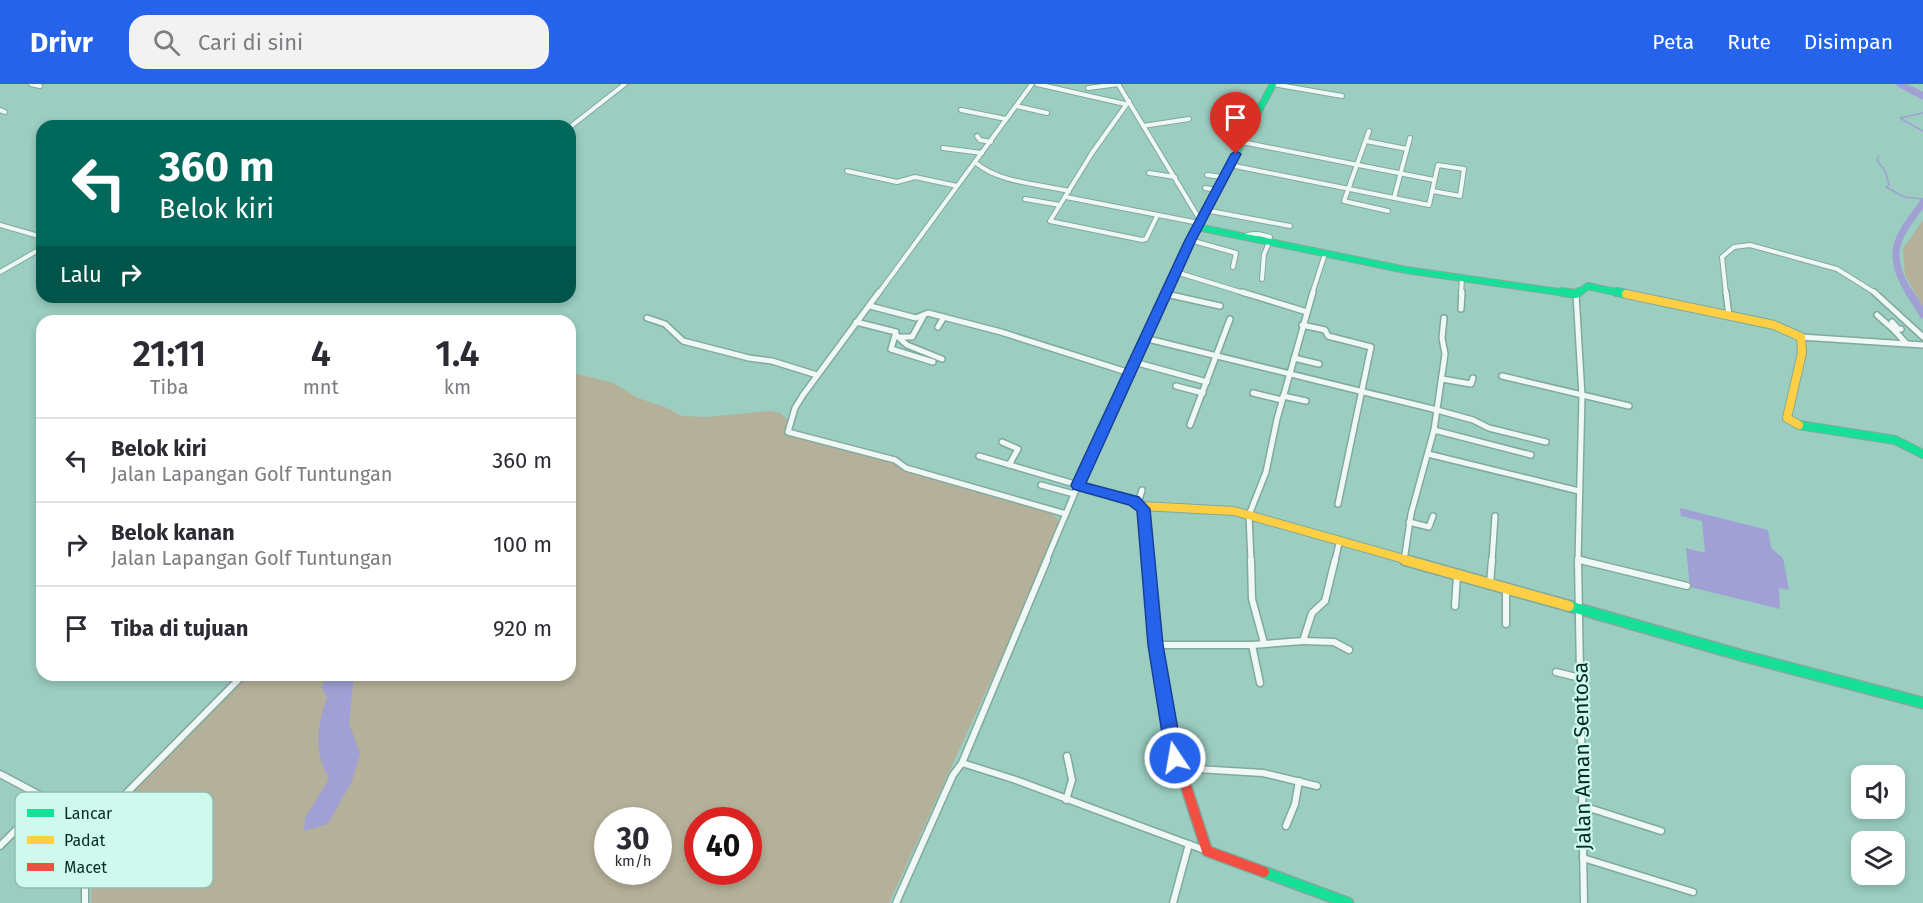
<!DOCTYPE html>
<html lang="id">
<style>
:root{--surface:#fff;--page:#f2f2f3;--text:#2b2b33;--muted:#7c7c81;--line:#e1e1e2;--accent:#2563eb}
body{margin:0;font-family:"Fira Sans",sans-serif;background:var(--page);color:var(--text);height:100vh;display:flex;flex-direction:column;font-size:22px;white-space:nowrap}
*{box-sizing:border-box;margin:0}
p{font-size:20px;color:var(--muted)}
.icon{flex:none;width:33px;height:33px;fill:none;stroke:currentColor;stroke-width:2;stroke-linecap:round;stroke-linejoin:round}
.map{position:relative;flex:1;overflow:hidden}
.drawer{position:absolute;left:36px;top:231px;width:540px;height:366px;display:flex;flex-direction:column;background:var(--surface);border-radius:18px;box-shadow:0 3px 9px #0003}
.drawer>*{flex:none}
.top-card{position:absolute;left:36px;top:36px;width:540px;height:183px;border-radius:18px;box-shadow:0 3px 9px #0003;background:#00695c;color:#fff;overflow:hidden}
.buttons{position:absolute;left:1851px;top:681px;display:grid;gap:12px}
.buttons a{display:grid;place-items:center;width:54px;height:54px;border-radius:12px;background:var(--surface);box-shadow:0 3px 9px #0003;font-size:30px}
.speed{position:absolute;left:594px;top:723px;display:flex;gap:12px;font-size:30px;font-weight:700;text-align:center}
.speed>*{display:grid;place-content:center;width:78px;height:78px;border-radius:50%;background:var(--surface);box-shadow:0 3px 9px #0003;line-height:1}
.speed small{font-size:15px;font-weight:400}
.speed .limit{border:9px solid #d22;background:#fff;color:#111}
.pin{position:absolute;display:grid;place-items:center;width:51px;height:51px;color:#fff;margin:-62px -26px;border-radius:50% 50% 50% 0;rotate:-45deg;box-shadow:0 0 6px #0007}
.pin .icon{rotate:45deg}
.me{position:absolute;width:66px;margin:-33px;rotate:348deg;stroke-linejoin:round;filter:drop-shadow(0 0 4px #0008)}
.turn{display:flex;align-items:center;gap:21px;height:126px;padding:0 24px;font-size:27px}
.turn .icon{width:78px;height:78px;stroke-width:2.5}
.turn b{display:block;font-size:42px;line-height:51px}
.then{display:flex;align-items:center;height:57px;padding:0 24px;background:#0003;gap:12px;font-size:22px}
.eta{display:flex;justify-content:space-evenly;align-items:center;height:102px;text-align:center}
.eta b{font-size:36px;font-weight:600;line-height:42px}
ul{padding:0;list-style:none}
li{display:flex;align-items:center;gap:18px;height:84px;padding:0 24px;border-top:2px solid var(--line)}
li div{flex:1}
li b{display:block;font-size:22px}
li em{font-style:normal}
header{display:flex;align-items:center;gap:36px;box-sizing:border-box;height:84px;padding:0 30px;background:var(--accent);color:#fff}
header strong{font-size:28px}
nav{display:flex;gap:33px;margin-inline-start:auto;font-size:21px}
.search{width:420px;height:54px;background:var(--page);display:flex;align-items:center;gap:15px;box-sizing:border-box;padding:0 21px;border-radius:18px;color:var(--muted);font-size:22px}
.map>svg:first-child{display:block}
</style>
<header>
<strong>Drivr</strong>
<div class="search"><svg class="icon" aria-label="search" viewBox="0 0 24 24"><circle cx="10" cy="10" r="6"/><path d="M15 15l6 6"/></svg>Cari di sini</div>
<nav><a>Peta</a><a>Rute</a><a>Disimpan</a></nav>
</header>
<div class="map">
<svg width="1923" height="819" viewBox="0 0 1923 819">
<rect width="100%" height="100%" fill="#9bcdc0"/>
<g fill="#b4b099" fill-rule="evenodd">
<polygon points="1923,136 1923,223 1905,191 1903,165"/>
<path d="M 570,288 L 613,299 L 638,314 L 665,323 L 682,332 L 708,333 L 770,327 L 780,329 L 788,336 L 785,347 L 789,351 L 891,377 L 901,385 L 1045,425 L 1053,430 L 1062,441 L 889,819 L 91,819 L 94,757 L 98,748 L 124,717 L 246,591 L 570,591 ZM 608,736 L 658,736 L 658,788 L 608,788 ZM 698,736 L 748,736 L 748,788 L 698,788 Z"/>
</g>
<g fill="#a0a0d4">
<polygon points="1680,424 1768,446 1771,464 1783,474 1789,506 1779,504 1780,525 1690,503 1686,464 1705,469 1702,437 1681,432"/>
<path d="M 328,591 L 354,591 L 349,640 L 360,669 L 352,697 L 328,740 L 304,747 L 305,734 L 329,695 C 313,665 317,644 327,613 L 321,603 Z"/>
</g>
<g fill="none" stroke-linecap="round" stroke-linejoin="round">
<g stroke="#a0a0d4" stroke-width="1.5">
<polyline points="1923,29 1900,34 1923,47"/>
<polyline points="1879,72 1877,76 1886,89 1889,101 1886,103 1904,113 1923,115"/>
</g>
<g stroke="#a0a0d4" stroke-width="7">
<polyline points="1900,0 1923,12"/>
<path d="M 1910,210 C 1884,169 1897,153 1923,119"/>
</g>
<polyline stroke="#a0a0d4" stroke-width="8" points="1909,208 1923,230"/>
<defs>
<g id="street-far2">
<polyline points="31,0 40,2"/>
<polyline points="1037,0 1125,20"/>
<polyline points="1118,0 1200,136"/>
<polyline points="1273,0 1342,12"/>
<polyline points="1088,4 1119,0"/>
<polyline points="1129,17 1092,69 1050,137 1142,156 1146,155 1157,132"/>
<polyline points="1016,22 1047,29"/>
<polyline points="0,26 5,28"/>
<polyline points="961,26 1006,35"/>
<polyline points="1143,42 1189,35"/>
<polyline points="570,43 625,0"/>
<polyline points="1369,47 1344,117 1388,127"/>
<polyline points="977,52 980,56 991,58"/>
<polyline points="1366,57 1407,65"/>
<polyline points="1242,58 1434,96"/>
<polyline points="943,64 982,69"/>
<path d="M 976,79 C 1000,99 1040,100 1069,107"/>
<polyline points="1230,81 1429,121 1438,81 1464,85 1460,112 1433,107"/>
<polyline points="847,87 897,98 915,93 957,102"/>
<polyline points="1149,89 1175,93"/>
<polyline points="1207,91 1223,93"/>
<polyline points="1205,104 1217,106"/>
<polyline points="1066,113 1199,139"/>
<polyline points="1394,114 1410,54"/>
<polyline points="1025,115 1060,121"/>
<polyline points="1205,126 1290,142"/>
<polyline points="0,141 42,153"/>
<path d="M 1243,153 C 1252,148 1261,150 1270,153 L 1267,159"/>
<polyline points="1190,156 1236,169 1233,183"/>
<polyline points="0,188 42,164"/>
<polyline points="1176,188 1247,210"/>
<polyline points="1262,195 1264,170 1269,159"/>
<polyline points="878,210 1032,0"/>
<polyline points="1312,210 1325,170"/>
<polyline points="1461,210 1462,194"/>
<polyline points="1726,210 1722,173 1734,163 1750,161 1837,185 1877,210"/>
</g>
<g id="street-far1">
<polyline points="879,208 803,311 795,324 788,348 895,376 906,384 1066,430"/>
<polyline points="1242,208 1307,228"/>
<polyline points="1726,208 1729,232"/>
<polyline points="1874,208 1923,253"/>
<polyline points="1166,210 1220,222"/>
<polyline points="1576,210 1582,312 1578,477"/>
<polyline points="870,222 916,234 928,229 1001,248 1130,289"/>
<polyline points="1461,225 1462,208"/>
<polyline points="1877,231 1894,246"/>
<polyline points="647,234 665,240 683,257 749,274 772,277 817,291"/>
<polyline points="856,238 896,248 891,265 933,278"/>
<polyline points="1892,238 1898,245"/>
<polyline points="1302,241 1325,246 1328,252 1371,263 1338,420"/>
<polyline points="938,243 944,233"/>
<polyline points="1901,245 1894,246 1906,259"/>
<polyline points="896,251 907,261 942,275"/>
<polyline points="898,253 912,253 923,233"/>
<polyline points="1801,253 1923,261"/>
<polyline points="1144,254 1437,326 1473,336 1489,344 1546,358"/>
<polyline points="1294,274 1319,280"/>
<polyline points="1134,278 1207,298"/>
<polyline points="1502,292 1629,322"/>
<polyline points="1442,295 1471,300 1473,294"/>
<polyline points="1176,302 1203,309"/>
<polyline points="1253,309 1282,316"/>
<polyline points="1283,312 1306,317"/>
<polyline points="1190,341 1230,235"/>
<polyline points="1434,346 1531,371"/>
<polyline points="1002,358 1018,365 1009,381"/>
<polyline points="1428,370 1579,407"/>
<polyline points="979,372 1078,401 1046,477"/>
<polyline points="1041,401 1074,410"/>
<polyline points="1138,419 1142,406"/>
<polyline points="1409,438 1429,443 1433,432"/>
<polyline points="1578,475 1586,477"/>
<polyline points="1251,477 1249,431 1266,388 1277,335 1313,208"/>
<polyline points="1335,477 1339,459"/>
<polyline points="1404,477 1411,430 1434,346 1445,270 1442,254 1444,234"/>
<polyline points="1492,477 1495,432"/>
</g>
<g id="street">
<polyline points="1251,476 1252,515 1264,559"/>
<polyline points="1578,476 1584,819"/>
<polyline points="1580,476 1687,502"/>
<polyline points="1490,500 1492,476"/>
<polyline points="1506,505 1506,540"/>
<polyline points="1455,522 1457,492"/>
<polyline points="1303,557 1334,558 1349,566"/>
<polyline points="1155,561 1252,561 1303,557 1312,529 1325,517 1335,476"/>
<polyline points="1252,561 1260,599"/>
<polyline points="1556,588 1580,594"/>
<polyline points="962,679 1047,476"/>
<polyline points="1180,684 1263,689 1317,702"/>
<polyline points="0,690 47,715 100,736 243,591"/>
<polyline points="1066,716 1072,696 1067,672"/>
<polyline points="1583,722 1661,747"/>
<polyline points="1286,742 1295,720 1299,697"/>
<polyline points="0,762 47,715"/>
<polyline points="1583,774 1693,808"/>
<polyline points="85,819 85,758 100,736"/>
<polyline points="896,819 953,691 962,679 1016,696 1207,767"/>
<polyline points="1173,819 1189,760"/>
</g>
<g id="fast-far2">
<polyline points="1197,143 1406,186 1573,210"/>
<polyline points="1166,210 1197,143 1273,0"/>
<polyline points="1577,210 1588,202 1624,210"/>
</g>
<g id="fast-far1">
<polyline points="1562,208 1576,210 1579,208"/>
<polyline points="1617,208 1626,210"/>
<polyline points="1799,341 1895,356 1923,370"/>
<polyline points="1145,445 1143,425 1134,417 1078,401 1167,208"/>
</g>
<g id="fast">
<polyline points="1569,522 1740,571 1923,619"/>
<polyline points="1264,788 1348,819"/>
</g>
<g id="slow-far1">
<polyline points="1626,210 1774,241 1801,253 1802,269 1787,334 1799,341"/>
<polyline points="1142,422 1234,427 1411,477"/>
</g>
<polyline id="slow" points="1405,476 1569,522"/>
<polyline id="jam-far1" points="1145,445 1148,477"/>
<polyline id="jam" points="1148,476 1155,561 1170,653 1207,767 1264,788"/>
</defs>
<use href="#street-far2" stroke="#80a99e" stroke-width="6"/>
<use href="#street-far1" stroke="#80a99e" stroke-width="8"/>
<use href="#street" stroke="#80a99e" stroke-width="9"/>
<use href="#fast-far2" stroke="#80a99e" stroke-width="8"/>
<use href="#fast-far1" stroke="#80a99e" stroke-width="10"/>
<use href="#fast" stroke="#80a99e" stroke-width="13"/>
<use href="#slow-far1" stroke="#80a99e" stroke-width="10"/>
<use href="#slow" stroke="#80a99e" stroke-width="13"/>
<use href="#jam-far1" stroke="#80a99e" stroke-width="10"/>
<use href="#jam" stroke="#80a99e" stroke-width="13"/>
<use href="#street-far2" stroke="#f0f8f6" stroke-width="4"/>
<use href="#street-far1" stroke="#f0f8f6" stroke-width="5"/>
<use href="#street" stroke="#f0f8f6" stroke-width="6"/>
<use href="#fast-far2" stroke="#16e098" stroke-width="6"/>
<use href="#fast-far1" stroke="#16e098" stroke-width="8"/>
<use href="#fast" stroke="#16e098" stroke-width="10"/>
<use href="#slow-far1" stroke="#ffcf43" stroke-width="8"/>
<use href="#slow" stroke="#ffcf43" stroke-width="10"/>
<use href="#jam-far1" stroke="#f24e42" stroke-width="8"/>
<use href="#jam" stroke="#f24e42" stroke-width="10"/>
</g>
<polygon fill="#2563eb" stroke="#184099" stroke-width="1.5" points="1236,67 1241,70 1196,156 1086,399 1139,413 1150,425 1163,561 1183,674 1181,679 1175,681 1169,679 1166,674 1148,561 1137,427 1129,421 1073,405 1071,401 1185,156 1231,70"/>
<g text-anchor="middle" stroke-width="4.5" stroke-linejoin="round" paint-order="stroke">
<g font-size="21" fill="#022c24" stroke="#cef9ec">
<text transform="translate(1582 672) rotate(-91)" y="7">Jalan Aman Sentosa</text>
</g>
</g>
<rect x="15" y="708" width="198" height="96" rx="9" fill="#cef9ec" stroke="#91bcb0" stroke-width="1.5"/>
<rect x="27" y="725" width="27" height="8" fill="#16e098"/>
<rect x="27" y="752" width="27" height="8" fill="#ffcf43"/>
<rect x="27" y="779" width="27" height="8" fill="#f24e42"/>
<g font-size="16" fill="#022c24">
<text x="64" y="735">Lancar</text>
<text x="64" y="762">Padat</text>
<text x="64" y="789">Macet</text>
</g>
</svg>
<div class="buttons">
<a><svg class="icon" aria-label="sound" viewBox="0 0 24 24"><path d="M4 9h4l5-4v14l-5-4H4zM17 9q2 3 0 6"/></svg></a>
<a><svg class="icon" aria-label="layers" viewBox="0 0 24 24"><path d="M12 4l9 5-9 5-9-5zM3 14l9 5 9-5"/></svg></a>
</div>
<div class="speed"><div>30<small>km/h</small></div><div class="limit">40</div></div>
<div class="pin" style="left:1236px;top:70px;background:#d93025"><svg class="icon" aria-label="arrive" viewBox="0 0 24 24"><path d="M6 21V4h12l-3 4 3 4H6"/></svg></div>
<svg class="me" style="left:1175px;top:674px" viewBox="-20 -20 40 40"><circle r="17" fill="#2563eb" stroke="#fff" stroke-width="3"/><path d="M0-11L8 9 0 5-8 9z" fill="#fff"/></svg>
<div class="top-card">
<div class="turn"><svg class="icon" aria-label="left" viewBox="0 0 24 24"><path d="M17 20v-9H6M10 6l-5 5 5 5"/></svg><div><b>360 m</b>Belok kiri</div></div>
<div class="then">Lalu<svg class="icon" aria-label="right" viewBox="0 0 24 24"><path d="M7 20v-9h11M14 6l5 5-5 5"/></svg></div>
</div>
<section class="drawer">
<div class="eta">
<div><b>21:11</b><p>Tiba</p></div>
<div><b>4</b><p>mnt</p></div>
<div><b>1.4</b><p>km</p></div>
</div>
<ul>
<li><svg class="icon" aria-label="left" viewBox="0 0 24 24"><path d="M17 20v-9H6M10 6l-5 5 5 5"/></svg><div><b>Belok kiri</b><p>Jalan Lapangan Golf Tuntungan</p></div><em>360 m</em></li>
<li><svg class="icon" aria-label="right" viewBox="0 0 24 24"><path d="M7 20v-9h11M14 6l5 5-5 5"/></svg><div><b>Belok kanan</b><p>Jalan Lapangan Golf Tuntungan</p></div><em>100 m</em></li>
<li><svg class="icon" aria-label="arrive" viewBox="0 0 24 24"><path d="M6 21V4h12l-3 4 3 4H6"/></svg><div><b>Tiba di tujuan</b></div><em>920 m</em></li>
</ul>
</section>
</div>
